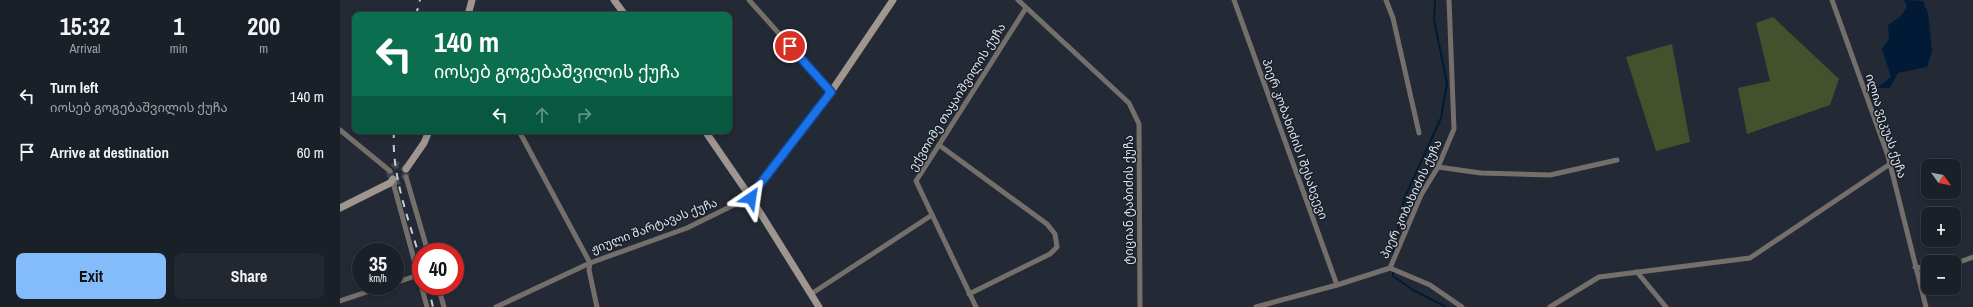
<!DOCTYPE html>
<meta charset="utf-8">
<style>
:root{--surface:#1a2028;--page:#232830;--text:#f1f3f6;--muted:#9fa3a8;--line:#383e45;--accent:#84bbfb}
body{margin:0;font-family:"Archivo Narrow","Noto Sans Georgian",sans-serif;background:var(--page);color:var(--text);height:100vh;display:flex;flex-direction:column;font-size:15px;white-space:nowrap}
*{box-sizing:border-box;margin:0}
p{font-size:13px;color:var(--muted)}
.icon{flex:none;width:22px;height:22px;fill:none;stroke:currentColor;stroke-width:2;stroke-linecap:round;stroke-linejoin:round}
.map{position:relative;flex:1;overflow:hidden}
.details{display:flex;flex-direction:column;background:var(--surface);width:340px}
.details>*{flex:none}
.banner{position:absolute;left:12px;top:12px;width:380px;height:122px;border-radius:8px;box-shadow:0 2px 6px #0003,0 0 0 1px var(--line);background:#0b6e4f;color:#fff;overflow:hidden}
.needle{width:26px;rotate:123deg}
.controls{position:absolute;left:1581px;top:159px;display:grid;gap:8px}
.controls a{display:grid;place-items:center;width:40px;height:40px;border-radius:8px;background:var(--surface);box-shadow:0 2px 6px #0003,0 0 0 1px var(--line);font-size:20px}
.speed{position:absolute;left:12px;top:243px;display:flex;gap:8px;font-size:20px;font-weight:700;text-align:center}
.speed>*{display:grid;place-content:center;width:52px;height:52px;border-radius:50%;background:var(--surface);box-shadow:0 2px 6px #0003,0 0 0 1px var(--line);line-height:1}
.speed small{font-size:10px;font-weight:400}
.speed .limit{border:6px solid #d22;background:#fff;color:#111}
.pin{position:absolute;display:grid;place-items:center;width:34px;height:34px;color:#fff;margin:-17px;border:2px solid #fff;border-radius:50%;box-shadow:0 1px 4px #0007}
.me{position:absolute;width:44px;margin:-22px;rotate:32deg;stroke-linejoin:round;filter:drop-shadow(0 0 3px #0008)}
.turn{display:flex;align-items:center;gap:14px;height:84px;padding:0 16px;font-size:18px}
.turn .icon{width:52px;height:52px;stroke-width:2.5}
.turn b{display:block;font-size:28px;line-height:34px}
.lanes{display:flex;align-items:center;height:38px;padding:0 16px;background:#0003;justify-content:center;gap:20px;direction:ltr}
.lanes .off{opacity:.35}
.eta{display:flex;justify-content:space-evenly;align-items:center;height:68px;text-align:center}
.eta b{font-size:24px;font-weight:700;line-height:28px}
.primary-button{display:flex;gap:8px;margin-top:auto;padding:8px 16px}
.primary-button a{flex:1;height:46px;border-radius:8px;background:var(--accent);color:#111;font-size:16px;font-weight:700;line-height:46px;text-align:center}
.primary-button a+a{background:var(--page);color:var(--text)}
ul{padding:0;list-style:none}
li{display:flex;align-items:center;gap:12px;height:56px;padding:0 16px}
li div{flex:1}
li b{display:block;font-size:15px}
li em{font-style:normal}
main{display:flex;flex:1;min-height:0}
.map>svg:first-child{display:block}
</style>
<main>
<section class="details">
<div class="eta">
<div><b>15:32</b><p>Arrival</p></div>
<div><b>1</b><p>min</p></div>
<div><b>200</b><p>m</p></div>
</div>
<ul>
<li><svg class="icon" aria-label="left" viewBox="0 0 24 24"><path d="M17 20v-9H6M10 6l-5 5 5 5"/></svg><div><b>Turn left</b><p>იოსებ გოგებაშვილის ქუჩა</p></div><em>140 m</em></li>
<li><svg class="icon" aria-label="arrive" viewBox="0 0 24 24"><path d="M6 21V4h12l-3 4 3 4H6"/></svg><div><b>Arrive at destination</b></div><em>60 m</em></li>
</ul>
<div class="primary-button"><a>Exit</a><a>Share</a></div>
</section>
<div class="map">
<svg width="1633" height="307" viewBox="0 0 1633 307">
<rect width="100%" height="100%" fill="#232a35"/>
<g fill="#45502c">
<polygon points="1433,17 1499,79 1490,105 1407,134 1398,88 1430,81 1416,23"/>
<polygon points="1332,44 1350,142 1316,151 1286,57"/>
</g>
<polygon fill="#011b36" points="1564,0 1583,1 1588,13 1592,51 1587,67 1558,73 1550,88 1537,88 1551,77 1542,49 1549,39 1548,25 1560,17 1567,7"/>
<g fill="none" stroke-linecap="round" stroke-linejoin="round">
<g stroke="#011b36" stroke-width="2">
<polyline points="1053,256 1064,199 1101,118 1107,83 1094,20 1095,0"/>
<polyline points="1053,271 1053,276 1073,290 1106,307"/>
</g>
<circle stroke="#3f4650" stroke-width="7" stroke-dasharray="7 3.5" stroke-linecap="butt" cx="58" cy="173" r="8"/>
<g stroke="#756f6b" stroke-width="5">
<polyline points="409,0 491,92"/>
<polyline points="678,0 789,103 799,124 800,307"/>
<polyline points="894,0 997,285"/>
<polyline points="1046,0 1053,18 1079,133"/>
<polyline points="1492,0 1548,156 1586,307"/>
<polyline points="0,130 50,171"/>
<polyline points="179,131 250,263 249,270 257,307"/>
<polyline points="599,145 707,224 715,234 717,247 710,254 629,294"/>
<polyline points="1098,167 1141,173 1210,175 1277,160"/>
<polyline points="66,177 88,252"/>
<polyline points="55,181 54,186 87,307"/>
<polyline points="1614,264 1633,257"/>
<polyline points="1575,267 1588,269"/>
<polyline points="1050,268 1081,195 1098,167 1114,129 1109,0"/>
<polyline points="1050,268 1090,285 1122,307"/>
<polyline points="1297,272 1326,307"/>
<polyline points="55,283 78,275"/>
<polyline points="98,286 104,307"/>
<polyline points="471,294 592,215"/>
<polyline points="0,301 45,286"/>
<polyline points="156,307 250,263 347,228 410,197"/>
<polyline points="636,307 576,181 686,8"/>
<polyline points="916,307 997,285 1050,268"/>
<polyline points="1210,307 1259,277 1410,258 1550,164"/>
</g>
<g stroke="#a09690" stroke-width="7">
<polyline points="274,0 285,15"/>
<polyline points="128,15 132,0"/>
<polyline points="365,131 411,198 479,307"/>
<polyline points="66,169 84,143 89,131"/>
<polyline points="410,197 491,92 553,0"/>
<polyline points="0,208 50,183 53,179"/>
</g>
<g stroke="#c9ced6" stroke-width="2" stroke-dasharray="7 7" stroke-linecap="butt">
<polyline points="76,15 80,0"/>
<path d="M 54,131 C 51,175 69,220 81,262"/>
<polyline points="88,286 93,307"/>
</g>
</g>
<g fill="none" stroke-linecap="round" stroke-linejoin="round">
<defs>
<polyline id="route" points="411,198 410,197 491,92 450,46"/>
</defs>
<use href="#route" stroke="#114b97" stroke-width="10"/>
<use href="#route" stroke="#1a73e8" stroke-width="7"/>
</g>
<g text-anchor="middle" stroke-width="3" stroke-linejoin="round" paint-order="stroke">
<g font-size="12" fill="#dee3ea" stroke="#19202a">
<text transform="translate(617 97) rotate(-58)" y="4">ექვთიმე თაყაიშვილის ქუჩა</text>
<text transform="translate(1546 126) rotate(72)" y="4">ილია ვეკუას ქუჩა</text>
<text transform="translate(955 139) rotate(70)" y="4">პიერ კობახიძის I შესახვევი</text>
<text transform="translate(1071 199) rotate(-65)" y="4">პიერ კობახიძის ქუჩა</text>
<text transform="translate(789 200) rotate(-90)" y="4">ტიციან ტაბიძის ქუჩა</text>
<text transform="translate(314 226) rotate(-21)" y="4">ჟიული შარტავას ქუჩა</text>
</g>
</g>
</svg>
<div class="controls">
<a><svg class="needle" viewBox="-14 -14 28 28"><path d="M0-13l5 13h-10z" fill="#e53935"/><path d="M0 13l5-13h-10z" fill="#9fa3a8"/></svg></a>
<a>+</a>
<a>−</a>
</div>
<div class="speed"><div>35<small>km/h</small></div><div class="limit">40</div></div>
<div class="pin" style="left:450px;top:46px;background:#d93025"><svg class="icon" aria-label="arrive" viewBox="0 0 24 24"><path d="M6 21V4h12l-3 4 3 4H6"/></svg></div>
<svg class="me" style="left:411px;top:198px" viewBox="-20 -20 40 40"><path d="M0-17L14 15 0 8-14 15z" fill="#1a73e8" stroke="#fff" stroke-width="4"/></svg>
<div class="banner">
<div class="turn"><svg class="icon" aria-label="left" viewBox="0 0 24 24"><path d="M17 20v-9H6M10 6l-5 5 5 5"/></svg><div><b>140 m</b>იოსებ გოგებაშვილის ქუჩა</div></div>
<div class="lanes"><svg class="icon" aria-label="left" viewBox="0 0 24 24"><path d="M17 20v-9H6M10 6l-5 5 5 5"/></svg><svg class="icon off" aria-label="ahead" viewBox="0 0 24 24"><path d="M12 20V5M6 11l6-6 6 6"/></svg><svg class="icon off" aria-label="right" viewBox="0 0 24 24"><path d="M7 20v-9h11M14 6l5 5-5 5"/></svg></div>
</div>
</div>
</main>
